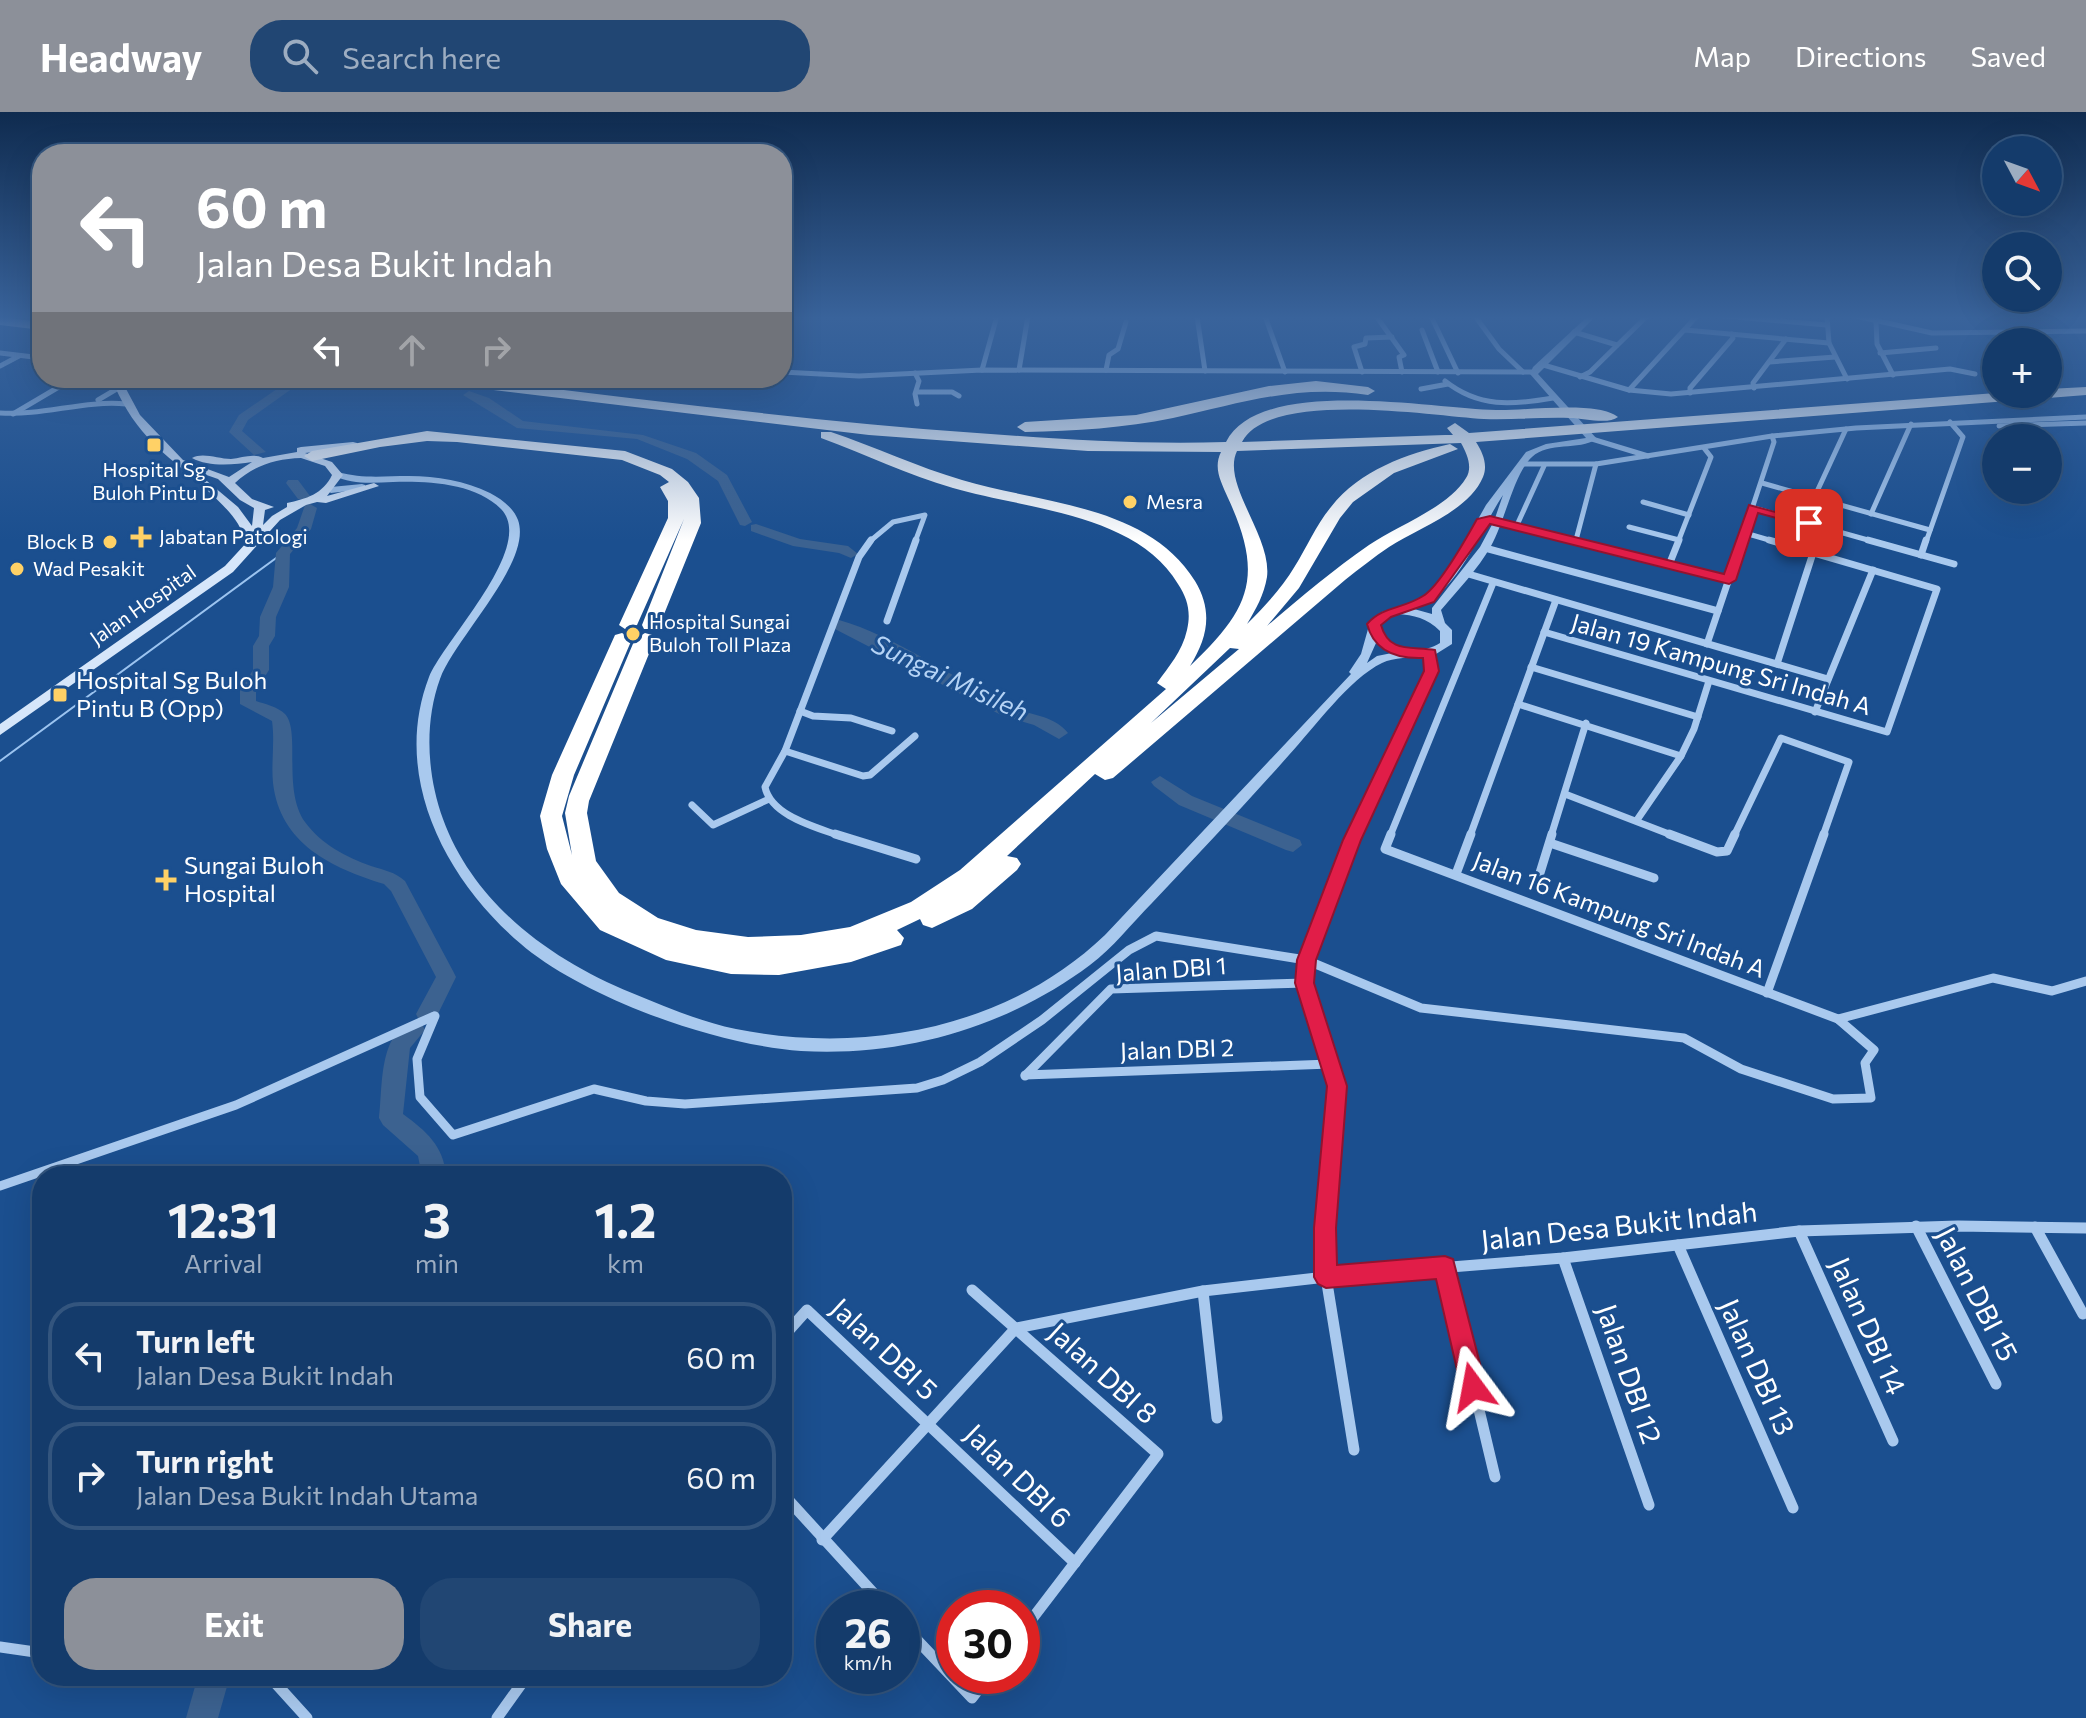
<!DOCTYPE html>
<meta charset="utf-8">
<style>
:root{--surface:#143b6b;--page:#214673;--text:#f1f3f6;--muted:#9dadc1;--line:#33557e;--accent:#8c9099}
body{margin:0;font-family:Commissioner,sans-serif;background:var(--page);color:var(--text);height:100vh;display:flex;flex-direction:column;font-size:30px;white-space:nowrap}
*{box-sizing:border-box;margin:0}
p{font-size:26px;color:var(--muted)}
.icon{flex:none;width:44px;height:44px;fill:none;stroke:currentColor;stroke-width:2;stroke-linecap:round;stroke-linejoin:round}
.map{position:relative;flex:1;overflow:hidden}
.drawer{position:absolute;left:32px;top:1054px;width:760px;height:520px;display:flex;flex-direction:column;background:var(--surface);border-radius:32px;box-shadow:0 8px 32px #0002,0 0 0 2px var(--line)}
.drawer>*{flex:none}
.guide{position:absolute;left:32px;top:32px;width:760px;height:244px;border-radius:32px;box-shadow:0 8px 32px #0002,0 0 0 2px var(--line);background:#8c9099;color:#fff;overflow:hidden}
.needle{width:52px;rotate:131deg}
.controls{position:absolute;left:1982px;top:24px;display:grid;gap:16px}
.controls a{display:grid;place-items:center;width:80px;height:80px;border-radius:50%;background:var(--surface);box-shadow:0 8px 32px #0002,0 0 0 2px var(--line);font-size:40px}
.speed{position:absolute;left:816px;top:1478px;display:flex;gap:16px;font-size:40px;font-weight:700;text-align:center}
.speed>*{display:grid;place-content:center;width:104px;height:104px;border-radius:50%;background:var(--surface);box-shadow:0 8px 32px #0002,0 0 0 2px var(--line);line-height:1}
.speed small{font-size:20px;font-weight:400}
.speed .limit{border:12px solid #d22;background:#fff;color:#111}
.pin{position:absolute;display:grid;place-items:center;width:68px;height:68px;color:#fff;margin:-34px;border-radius:16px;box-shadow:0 4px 12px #0006}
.me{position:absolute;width:88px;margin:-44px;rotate:347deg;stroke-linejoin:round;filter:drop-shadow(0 0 6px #0008)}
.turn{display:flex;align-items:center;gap:28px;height:168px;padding:0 32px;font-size:36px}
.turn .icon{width:104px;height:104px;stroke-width:2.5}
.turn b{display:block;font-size:56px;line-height:68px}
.lanes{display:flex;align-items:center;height:76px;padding:0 32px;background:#0003;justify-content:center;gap:40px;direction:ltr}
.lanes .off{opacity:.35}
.eta{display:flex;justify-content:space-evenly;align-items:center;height:136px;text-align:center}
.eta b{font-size:48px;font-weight:700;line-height:56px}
.cta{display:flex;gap:16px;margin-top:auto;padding:16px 32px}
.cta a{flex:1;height:92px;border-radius:32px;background:var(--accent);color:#fff;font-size:32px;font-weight:700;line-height:92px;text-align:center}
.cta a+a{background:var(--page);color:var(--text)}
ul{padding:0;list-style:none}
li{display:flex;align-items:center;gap:24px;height:108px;margin:0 16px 12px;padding:0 16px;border:4px solid var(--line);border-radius:32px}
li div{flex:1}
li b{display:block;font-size:30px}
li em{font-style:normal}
header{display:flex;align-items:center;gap:48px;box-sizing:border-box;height:112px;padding:0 40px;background:var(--accent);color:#fff}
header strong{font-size:38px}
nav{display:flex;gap:44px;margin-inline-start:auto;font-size:28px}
.search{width:560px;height:72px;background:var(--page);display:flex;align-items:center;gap:20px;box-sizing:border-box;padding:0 28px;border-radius:32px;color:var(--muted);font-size:30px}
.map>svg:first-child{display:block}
</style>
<header>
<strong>Headway</strong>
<div class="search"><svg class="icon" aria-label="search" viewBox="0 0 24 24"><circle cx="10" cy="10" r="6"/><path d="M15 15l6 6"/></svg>Search here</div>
<nav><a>Map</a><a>Directions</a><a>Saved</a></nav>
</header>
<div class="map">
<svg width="2086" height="1606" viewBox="0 0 2086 1606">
<rect width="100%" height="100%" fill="#1b4f8f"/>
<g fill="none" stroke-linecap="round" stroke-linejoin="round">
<polyline stroke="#9cc4f0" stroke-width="2" points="0,649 283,441"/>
<g fill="#3c6290" fill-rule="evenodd">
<polygon points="293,266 307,266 248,308 242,319 266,340 254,343 229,320 239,303"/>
<polygon points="469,279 489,286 523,309 643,323 696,341 727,363 752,410 745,414 740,413 718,369 687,347 637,327 517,316 463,283"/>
<polygon points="288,368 298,368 310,384 308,387 298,387 286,371"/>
<path d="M 310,392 L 317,396 L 311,417 L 290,442 L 289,475 L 276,505 L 275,524 L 269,534 L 269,558 L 256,579 L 256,589 C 265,592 278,595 285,602 C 301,619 282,678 305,710 C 321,732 346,745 371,754 C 384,758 395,760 405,769 L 453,859 L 456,865 L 435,908 L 427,911 L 419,908 L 416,902 L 436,865 L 391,779 L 384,772 C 332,756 280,732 273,671 C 271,650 275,630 272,609 L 240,592 L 240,579 L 253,558 L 253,534 L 259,524 L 260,505 L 273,475 L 276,441 L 297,416 L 305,393 Z"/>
<polygon points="756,412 800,427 848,434 858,442 851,446 839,441 793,434 751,419 751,413"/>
<path d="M 839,508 C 894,523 959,570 1012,595 C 1032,604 1054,603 1068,621 L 1059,627 L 1034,613 L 1003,604 L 833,516 L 831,513 Z"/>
<polygon points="1160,664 1192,684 1300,728 1302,733 1293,740 1286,738 1179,693 1154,674 1151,670"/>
<path d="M 414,909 L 422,912 L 425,918 L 410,936 L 403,1002 C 426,1019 444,1034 446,1064 L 422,1064 L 418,1044 L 383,1013 L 379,1006 C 383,975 378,921 414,909 Z"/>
<polygon points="198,1564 230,1564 218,1606 186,1606"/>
</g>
<g stroke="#a9c9ee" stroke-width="5">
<polyline points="1197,204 1205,259"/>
<polyline points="1265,204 1285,260"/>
<polyline points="1376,204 1404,243 1399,245 1402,260"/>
<polyline points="1431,204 1458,261"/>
<polyline points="1475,204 1499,237 1523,260"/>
<polyline points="1724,204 1827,213"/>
<polyline points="1827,204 1829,231 1847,267"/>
<polyline points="1856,204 1932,221 2086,219"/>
<polyline points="1876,209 1877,232 1893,263"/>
<polyline points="1422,218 1438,260"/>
<polyline points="1685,218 1829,231"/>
<polyline points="1574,220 1617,233"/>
<polyline points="0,241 42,246"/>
<polyline points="1880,241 1936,236"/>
<polyline points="1769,250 1835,245"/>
<polyline points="1540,252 1629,278 1671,282 1950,257 1975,262"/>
<polyline points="0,254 19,244"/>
<polyline points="982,258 997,204"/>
<polyline points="1019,258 1028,204"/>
<polyline points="1106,258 1109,243 1118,237 1126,210"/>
<polyline points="782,260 859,264 982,258 1534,260"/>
<polyline points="1362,260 1354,235 1365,232 1366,226 1392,225"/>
<polyline points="915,261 919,269 915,282 917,292"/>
<polyline points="1580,265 1590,260 1647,204"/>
<path d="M 1445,269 C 1479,296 1512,293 1553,286"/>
<polyline points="1754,276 1753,271 1786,227"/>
<polyline points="1421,277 1448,272"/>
<polyline points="1629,278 1697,204"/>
<polyline points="917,280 952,280 959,284"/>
<polyline points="1690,281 1690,276 1733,226 1732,222"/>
<polyline points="98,288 120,275"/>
<path d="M 0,301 C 43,304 84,288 126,292"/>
<polyline points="13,302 74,266"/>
<polyline points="1999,314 2086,311"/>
<polyline points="1592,327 1648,344"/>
<polyline points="1523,352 1596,352 1772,324 1856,316 2086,305"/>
<polyline points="1762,371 1930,418"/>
<polyline points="1814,386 1846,317"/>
<polyline points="1643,390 1689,403"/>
<polyline points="1754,396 1875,430"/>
<polyline points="1871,402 1911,312"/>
<polyline points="1482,410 1499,409 1581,430"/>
<polyline points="1517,413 1544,354"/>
<polyline points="1629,415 1679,428"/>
<polyline points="1745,421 1776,430"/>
<polyline points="1576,428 1596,352"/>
<polyline points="869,430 893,410 925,403 915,430"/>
<polyline points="1678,430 1711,345 1704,336"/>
<polyline points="1741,430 1774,330 1772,324"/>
<polyline points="1926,430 1963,325 1950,310"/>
</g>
<g stroke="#a9c9ee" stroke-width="7">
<polyline points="1573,428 1729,468"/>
<polyline points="1868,428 1954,452"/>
<polyline points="1485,436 1718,499"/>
<polyline points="1921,443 1926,428"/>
<polyline points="1669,453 1679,428"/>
<polyline points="1465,461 1828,567"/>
<polyline points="887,509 916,428"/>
<polyline points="1544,520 1887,620 1937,477 1769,428"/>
<polyline points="1707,532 1742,428"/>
<polyline points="1777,552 1813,441"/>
<polyline points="1531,555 1698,605"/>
<polyline points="1518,592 1681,644"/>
<polyline points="800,599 813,604 851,606 892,619"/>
<polyline points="1815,600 1873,458"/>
<polyline points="785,639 863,664 870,663 915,624"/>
<polyline points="1565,682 1674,724"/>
<polyline points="692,693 713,713 769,687"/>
<polyline points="1637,708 1681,644 1694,617 1709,569"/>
<path d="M 840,724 C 816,715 771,704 765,675 L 785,639 L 859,445 L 871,428"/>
<polyline points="1390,724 1493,471"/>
<polyline points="1470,724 1556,488"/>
<polyline points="1551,724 1586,611"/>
<polyline points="1734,724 1781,626 1849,650 1823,724"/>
</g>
<g stroke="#a9c9ee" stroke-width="9">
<polyline points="835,722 916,747"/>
<polyline points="1669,722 1717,740 1727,739 1735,722"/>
<polyline points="1550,731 1654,766"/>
<polyline points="1456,762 1471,722"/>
<polyline points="1539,764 1552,722"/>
<polyline points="1767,881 1824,722"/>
<polyline points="435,904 417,947 420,985 453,1023 594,977 646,989 685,992 917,976 943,968 980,950 1042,908 1129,838 1156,824 1306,848 1421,896 1684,926 1741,957 1833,987 1871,986 1865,951 1874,938 1838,907 1385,737 1391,722"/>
<polyline points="1838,907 1993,866 2052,879 2086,869"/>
<polyline points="1025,963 1330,952"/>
<polyline points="1025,964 1111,877 1305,871"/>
<polyline points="0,1074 236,993 434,904"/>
</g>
<g stroke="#a9c9ee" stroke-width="11">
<polyline points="1916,1114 1996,1272"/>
<polyline points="2035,1115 2083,1202"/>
<polyline points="1799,1119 1893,1329"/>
<polyline points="1678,1133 1793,1396"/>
<polyline points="1563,1146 1649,1393"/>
<polyline points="1445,1155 1495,1365"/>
<polyline points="1326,1165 1354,1338"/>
<polyline points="972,1178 1158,1342 1022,1520"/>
<polyline points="1203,1179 1217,1306"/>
<polyline points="782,1226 807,1198 1075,1451"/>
<polyline points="782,1381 887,1496"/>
<polyline points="822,1428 1016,1216 1203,1179 1326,1165 1563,1146 1799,1119 1958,1114 2086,1116"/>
<polyline points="902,1512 972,1586 989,1564"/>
<polyline points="0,1535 42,1541"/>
<polyline points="269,1564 307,1606"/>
<polyline points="497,1606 527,1564"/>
</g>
<g fill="#a9c9ee" fill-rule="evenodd">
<path d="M 1588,204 L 1596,204 L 1538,262 L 1597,327 C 1578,339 1549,329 1532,345 C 1514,361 1505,409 1491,434 C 1478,457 1458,478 1441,498 L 1445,511 L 1452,518 L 1452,532 L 1436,542 L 1437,559 L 1359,728 L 1313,848 L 1312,871 L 1345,974 L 1334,1116 L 1335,1165 L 1332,1171 L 1326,1174 L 1320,1171 L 1317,1165 L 1316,1116 L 1329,974 L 1298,871 L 1299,848 L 1345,728 L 1425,559 L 1425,544 C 1411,546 1394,545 1382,551 C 1349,567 1314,616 1289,643 C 1244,694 1198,742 1152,791 C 1131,812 1113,836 1090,853 C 1007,915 904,945 801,939 C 719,933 599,891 532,841 C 451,778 389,669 429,565 C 444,528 537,434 501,397 C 475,371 428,369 393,370 C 372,371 352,373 333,363 L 338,360 C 362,367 384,364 409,364 C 437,364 465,369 490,381 C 501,387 513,395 518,408 C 533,450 455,526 440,567 C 424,611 427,663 443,707 C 474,792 551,848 632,881 C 666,895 701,910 736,917 C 865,943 1008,916 1105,823 L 1351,562 L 1349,560 L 1361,542 L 1370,510 L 1382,500 L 1419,488 L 1439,470 L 1459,441 L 1486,393 L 1526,340 L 1546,332 L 1586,326 L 1530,262 L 1533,255 ZM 1503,383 L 1494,409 L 1480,435 L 1432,496 L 1432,502 L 1414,497 C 1458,482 1479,419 1503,383 ZM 1397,502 C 1414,503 1427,506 1440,519 L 1440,531 C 1419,544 1385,541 1380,513 L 1390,504 ZM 1376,531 L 1392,541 L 1377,544 L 1367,551 Z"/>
<polygon points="362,372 365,373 365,377 331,381 326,378 331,375"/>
</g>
<path fill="#d6e6fa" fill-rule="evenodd" d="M 119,266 L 129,266 L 125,275 L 140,303 L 183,348 L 229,365 L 252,350 C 233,353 208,355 192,346 C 203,340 218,347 231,347 C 242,346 253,341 263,346 L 297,340 L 297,336 L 301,335 L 353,330 L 357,331 L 357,335 L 305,341 L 332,350 L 343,363 L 327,384 L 374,371 L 379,374 L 326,391 L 317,390 L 306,393 L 280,408 L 233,460 L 0,623 L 0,612 L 225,454 L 248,429 L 243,426 C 242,399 175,354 154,332 C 137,315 125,297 115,275 ZM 301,346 L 325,354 L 332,363 C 323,382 306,387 287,391 L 287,395 L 272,404 L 263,413 L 265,398 L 274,395 L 252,387 L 235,371 C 254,353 276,347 301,346 ZM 195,359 L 218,367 L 240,388 L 254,396 L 252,414 L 238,395 Z"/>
<g fill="#fff" fill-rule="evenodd">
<polygon points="0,205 42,210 42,218 0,213"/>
<path d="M 420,266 L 464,266 C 635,286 806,309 977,321 C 1060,327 1143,333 1226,330 C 1260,263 1434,297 1496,298 C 1524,299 1598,288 1618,305 C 1608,313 1584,306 1570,306 C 1542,305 1513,308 1484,307 C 1433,304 1270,277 1242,330 L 1445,323 L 1453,323 L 1447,316 L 1455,311 L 1469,321 L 1996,281 L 2048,282 L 2048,277 L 2086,275 L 2086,283 L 1476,330 C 1483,341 1488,353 1483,365 C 1469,399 1418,416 1389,435 C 1374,445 1359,457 1345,468 L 1113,666 L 1105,668 L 1095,662 L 1007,744 L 1017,746 L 1021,752 L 1017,758 L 972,797 L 932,816 L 923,813 L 920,807 L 897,818 L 904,826 L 901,833 L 851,850 L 779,863 L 731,862 L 666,848 L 600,818 L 561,772 L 547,737 L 540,704 L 552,663 L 615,523 L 622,521 L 632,527 L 574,663 L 562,704 L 572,743 L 565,701 L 569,684 L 635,527 L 645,521 L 652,523 L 655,527 L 589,689 L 587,701 L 596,749 L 619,781 L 658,806 L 696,818 L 748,825 L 801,823 L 850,815 L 911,790 L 960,758 L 1166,577 L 1157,571 C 1169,554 1182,540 1187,518 C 1191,501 1188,487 1178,472 C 1136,401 1024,397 953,376 C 908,363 865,342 821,326 L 821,320 L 831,320 C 875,335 918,355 962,368 C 1041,392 1147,392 1195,469 C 1213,499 1208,525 1190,554 C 1251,496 1264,464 1228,386 C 1221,370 1213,356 1221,340 L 1088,339 L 869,323 L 427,270 ZM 1461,331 C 1467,342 1473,355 1466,366 C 1449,395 1397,414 1369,433 C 1334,457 1300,486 1267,514 L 1299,476 L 1340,406 L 1353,390 L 1394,361 L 1458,337 L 1450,332 C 1406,342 1360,358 1331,395 C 1316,413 1307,435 1295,454 C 1282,476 1265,494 1247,512 C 1256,497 1264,483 1267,465 C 1272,424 1221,372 1237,339 ZM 1230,536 L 1239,537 L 1151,611 Z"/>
<path d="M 1316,269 L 1368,275 L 1375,279 L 1368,283 C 1296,272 1242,291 1173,306 C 1124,316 1075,319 1025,320 L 1017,315 L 1025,310 L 1136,303 L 1269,274 Z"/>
<polygon points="427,319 625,339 672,357 688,370 699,386 701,411 658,517 644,517 642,513 684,407 637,513 628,519 619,513 668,406 668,389 660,375 669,370 660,363 622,348 457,330 427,329 380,335 312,349 304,344 312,339"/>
</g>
</g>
<linearGradient id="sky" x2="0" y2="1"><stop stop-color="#0f2b4f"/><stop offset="0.48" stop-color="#39639b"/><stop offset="1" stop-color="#39639b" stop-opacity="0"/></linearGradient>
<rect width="2086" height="429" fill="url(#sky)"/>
<path fill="#e11d48" stroke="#92132f" stroke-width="2" d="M 1749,393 L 1816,411 L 1809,415 L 1758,401 L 1736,468 L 1729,472 L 1490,412 L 1434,490 L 1391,505 L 1381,513 C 1389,542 1412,534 1435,538 L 1439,559 L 1361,728 L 1316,848 L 1314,871 L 1347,974 L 1336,1116 L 1337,1153 L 1445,1144 L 1453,1147 L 1486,1275 L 1482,1284 L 1473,1288 L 1465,1284 L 1461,1275 L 1436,1167 L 1326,1176 L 1318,1172 L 1314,1165 L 1314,1116 L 1327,974 L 1295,871 L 1297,848 L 1343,728 L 1424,559 L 1423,546 C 1397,547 1374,539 1367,512 C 1383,494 1403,497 1423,484 C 1440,474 1467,425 1477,407 L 1490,404 L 1724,462 Z"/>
<g fill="#ffd166" stroke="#1b4f8f" stroke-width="3">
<rect x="146" y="325" width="16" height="16" rx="4"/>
<circle cx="1130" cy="390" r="8"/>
<path d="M137 413h8v8h8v8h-8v8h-8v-8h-8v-8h8z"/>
<circle cx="110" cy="430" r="8"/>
<circle cx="17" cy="457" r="8"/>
<circle cx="633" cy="522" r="8"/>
<rect x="52" y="575" width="16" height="16" rx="4"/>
<path d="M162 756h8v8h8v8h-8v8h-8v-8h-8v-8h8z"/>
</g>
<g text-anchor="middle" stroke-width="6" stroke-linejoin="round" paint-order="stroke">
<g font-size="20" fill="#fff" stroke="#1b4f8f" text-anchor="start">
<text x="154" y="365" text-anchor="middle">Hospital Sg<tspan x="154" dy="23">Buloh Pintu D</tspan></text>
<text x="1146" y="397">Mesra</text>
<text x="159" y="432">Jabatan Patologi</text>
<text x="94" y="437" text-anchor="end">Block B</text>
<text x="33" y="464">Wad Pesakit</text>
<text x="649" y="517">Hospital Sungai<tspan x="649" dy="23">Buloh Toll Plaza</tspan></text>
</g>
<g font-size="20" fill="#fff" stroke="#1b4f8f">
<text transform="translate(143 493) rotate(-35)" y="7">Jalan Hospital</text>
</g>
<g font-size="24" fill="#fff" stroke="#1b4f8f">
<text transform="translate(1721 553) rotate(16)" y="8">Jalan 19 Kampung Sri Indah A</text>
<text transform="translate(1619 803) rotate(21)" y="8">Jalan 16 Kampung Sri Indah A</text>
<text transform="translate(1171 858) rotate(-4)" y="8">Jalan DBI 1</text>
<text transform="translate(1177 938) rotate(-2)" y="8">Jalan DBI 2</text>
</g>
<g font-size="24" fill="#fff" stroke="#1b4f8f" text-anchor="start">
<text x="76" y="577">Hospital Sg Buloh<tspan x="76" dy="28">Pintu B (Opp)</tspan></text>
<text x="184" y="762">Sungai Buloh<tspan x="184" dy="28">Hospital</tspan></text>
</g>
<g font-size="26" font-style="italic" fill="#b5d3f5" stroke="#1b4f8f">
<text transform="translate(950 566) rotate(25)" y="9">Sungai Misileh</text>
</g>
<g font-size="28" fill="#fff" stroke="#1b4f8f">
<text transform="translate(1619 1114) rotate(-6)" y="10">Jalan Desa Bukit Indah</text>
<text transform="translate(1977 1182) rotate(63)" y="10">Jalan DBI 15</text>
<text transform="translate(1868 1214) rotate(66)" y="10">Jalan DBI 14</text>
<text transform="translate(884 1237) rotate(43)" y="10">Jalan DBI 5</text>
<text transform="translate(1757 1255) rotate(66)" y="10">Jalan DBI 13</text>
<text transform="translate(1103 1261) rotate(42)" y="10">Jalan DBI 8</text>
<text transform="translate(1629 1262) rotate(71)" y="10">Jalan DBI 12</text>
<text transform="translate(1018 1364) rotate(44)" y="10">Jalan DBI 6</text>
</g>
</g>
</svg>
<div class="controls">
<a><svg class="needle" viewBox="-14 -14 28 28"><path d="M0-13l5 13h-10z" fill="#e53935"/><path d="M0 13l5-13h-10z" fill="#9dadc1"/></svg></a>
<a><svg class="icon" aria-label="search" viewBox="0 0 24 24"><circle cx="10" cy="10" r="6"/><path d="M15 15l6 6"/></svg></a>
<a>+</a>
<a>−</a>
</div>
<div class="speed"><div>26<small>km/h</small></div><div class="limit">30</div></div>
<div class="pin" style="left:1809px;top:411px;background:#d93025"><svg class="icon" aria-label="arrive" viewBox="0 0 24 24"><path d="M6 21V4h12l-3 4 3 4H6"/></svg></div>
<svg class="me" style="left:1473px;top:1275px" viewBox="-20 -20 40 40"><path d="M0-17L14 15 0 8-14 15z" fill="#e11d48" stroke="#fff" stroke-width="4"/></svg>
<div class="guide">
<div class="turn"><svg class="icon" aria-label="left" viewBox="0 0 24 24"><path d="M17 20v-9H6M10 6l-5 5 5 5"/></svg><div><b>60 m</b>Jalan Desa Bukit Indah</div></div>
<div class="lanes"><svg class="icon" aria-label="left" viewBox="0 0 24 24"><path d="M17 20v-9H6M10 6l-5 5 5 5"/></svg><svg class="icon off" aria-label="ahead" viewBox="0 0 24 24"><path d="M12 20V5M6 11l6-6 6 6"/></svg><svg class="icon off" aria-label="right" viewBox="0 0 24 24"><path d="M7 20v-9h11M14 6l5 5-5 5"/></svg></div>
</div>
<section class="drawer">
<div class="eta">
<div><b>12:31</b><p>Arrival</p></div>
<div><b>3</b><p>min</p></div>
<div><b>1.2</b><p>km</p></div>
</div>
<ul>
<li><svg class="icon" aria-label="left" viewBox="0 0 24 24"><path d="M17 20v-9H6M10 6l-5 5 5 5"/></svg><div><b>Turn left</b><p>Jalan Desa Bukit Indah</p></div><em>60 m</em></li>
<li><svg class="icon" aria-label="right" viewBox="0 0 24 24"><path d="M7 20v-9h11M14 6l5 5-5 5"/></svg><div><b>Turn right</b><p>Jalan Desa Bukit Indah Utama</p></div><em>60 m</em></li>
</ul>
<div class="cta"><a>Exit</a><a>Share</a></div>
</section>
</div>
